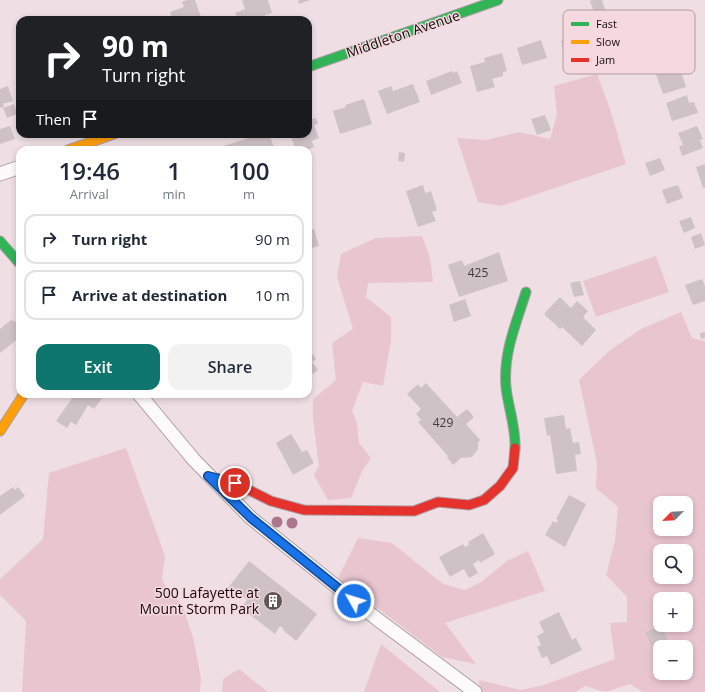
<!DOCTYPE html>
<meta charset="utf-8">
<style>
:root{--surface:#fff;--page:#f2f2f3;--text:#1f2937;--muted:#747a83;--line:#e0e1e3;--accent:#0f766e}
body{margin:0;font-family:"Open Sans",sans-serif;background:var(--page);color:var(--text);height:100vh;display:flex;flex-direction:column;font-size:15px;white-space:nowrap}
*{box-sizing:border-box;margin:0}
p{font-size:13px;color:var(--muted)}
.icon{flex:none;width:22px;height:22px;fill:none;stroke:currentColor;stroke-width:2;stroke-linecap:round;stroke-linejoin:round}
.map{position:relative;flex:1;overflow:hidden}
.sheet{position:absolute;left:16px;top:146px;width:296px;height:252px;display:flex;flex-direction:column;background:var(--surface);border-radius:12px;box-shadow:0 2px 6px #0003}
.sheet>*{flex:none}
.banner{position:absolute;left:16px;top:16px;width:296px;height:122px;border-radius:12px;box-shadow:0 2px 6px #0003;background:#202124;color:#fff;overflow:hidden}
.needle{width:26px;rotate:246deg}
.buttons{position:absolute;left:653px;top:496px;display:grid;gap:8px}
.buttons a{display:grid;place-items:center;width:40px;height:40px;border-radius:8px;background:var(--surface);box-shadow:0 2px 6px #0003;font-size:20px}
.pin{position:absolute;display:grid;place-items:center;width:34px;height:34px;color:#fff;margin:-17px;border:2px solid #fff;border-radius:50%;box-shadow:0 1px 4px #0007}
.me{position:absolute;width:44px;margin:-22px;rotate:309deg;stroke-linejoin:round;filter:drop-shadow(0 0 3px #0008)}
.turn{display:flex;align-items:center;gap:14px;height:84px;padding:0 20px;font-size:18px}
.turn .icon{width:52px;height:52px;stroke-width:2.5}
.turn b{display:block;font-size:28px;line-height:34px}
.then{display:flex;align-items:center;height:38px;padding:0 20px;background:#0003;gap:8px;font-size:15px}
.eta{display:flex;justify-content:space-evenly;align-items:center;height:68px;text-align:center}
.eta b{font-size:24px;font-weight:600;line-height:28px}
.cta{display:flex;gap:8px;margin-top:auto;padding:8px 20px}
.cta a{flex:1;height:46px;border-radius:12px;background:var(--accent);color:#fff;font-size:16px;font-weight:600;line-height:46px;text-align:center}
.cta a+a{background:var(--page);color:var(--text)}
ul{padding:0;list-style:none}
li{display:flex;align-items:center;gap:12px;height:50px;margin:0 8px 6px;padding:0 12px;border:2px solid var(--line);border-radius:12px}
li div{flex:1}
li b{display:block;font-size:15px}
li em{font-style:normal}
.map>svg:first-child{display:block}
</style>
<div class="map">
<svg width="705" height="692" viewBox="0 0 705 692">
<rect width="100%" height="100%" fill="#efdfe4"/>
<g fill="#e9c5d0" fill-rule="evenodd">
<polygon points="597,74 611,112 626,164 501,206 478,202 457,138 486,140 519,132 550,139 557,114 554,86"/>
<polygon points="422,236 430,258 433,282 368,283 366,297 391,317 391,341 383,386 363,382 352,411 357,423 359,443 371,458 362,471 351,498 328,500 314,475 319,466 313,419 313,399 336,380 332,343 353,329 337,277 341,254 376,238"/>
<polygon points="656,256 669,292 596,317 583,281"/>
<path d="M 681,312 L 692,338 L 705,341 L 705,692 L 643,692 L 630,684 L 605,692 L 585,686 L 575,692 L 480,692 L 479,680 L 521,690 L 544,685 L 615,659 L 610,623 L 627,622 L 627,597 L 606,575 L 615,540 L 618,507 L 596,488 L 597,463 L 579,380 L 609,351 L 641,329 ZM 660,503 L 686,503 L 686,529 L 660,529 ZM 660,551 L 686,551 L 686,577 L 660,577 ZM 660,599 L 686,599 L 686,625 L 660,625 ZM 660,647 L 686,647 L 686,673 L 660,673 Z"/>
<polygon points="126,448 165,556 162,579 168,591 182,604 194,641 201,679 200,692 22,692 26,621 0,595 0,579 43,539 49,473"/>
<polygon points="358,538 392,543 443,584 465,590 481,582 507,561 528,551 545,591 445,623 476,664 442,657 338,578"/>
<polygon points="381,644 440,692 364,692"/>
<polygon points="239,669 268,692 222,692 223,679"/>
</g>
<g fill="#cfc2c6">
<polygon points="187,0 195,0 202,20 173,20 170,12 184,7 182,2"/>
<polygon points="242,0 268,0 272,13 265,15 266,19 262,20 238,20 235,13 245,9"/>
<polygon points="298,0 310,0 299,4"/>
<polygon points="593,0 602,0 606,12 595,15 590,1"/>
<polygon points="577,25 579,33 584,32 588,46 585,47 587,55 578,58 576,51 564,54 561,41 567,39 564,29"/>
<polygon points="541,40 547,58 522,65 517,48"/>
<polygon points="502,53 507,71 503,72 503,76 492,79 495,87 477,92 470,66 485,62 484,58"/>
<polygon points="678,61 686,87 663,94 654,69"/>
<polygon points="452,71 453,73 457,71 462,83 431,95 426,81"/>
<polygon points="413,84 420,102 387,114 378,91 391,86 393,91"/>
<polygon points="8,86 13,101 3,104 4,107 0,108 0,89"/>
<polygon points="687,95 689,103 694,102 698,113 672,121 666,103"/>
<polygon points="364,99 372,124 340,134 333,111 346,107 345,105"/>
<polygon points="14,104 17,114 7,118 3,108"/>
<polygon points="545,115 551,130 537,135 531,119"/>
<polygon points="316,118 318,124 314,125 319,138 312,141 314,147 307,150 296,150 290,134 308,134 308,120"/>
<polygon points="10,126 15,139 0,144 0,129"/>
<polygon points="697,126 703,139 700,140 703,148 682,156 679,146 683,145 678,133"/>
<polygon points="262,134 269,134 275,150 225,150 223,146"/>
<polygon points="399,152 405,153 404,162 398,161"/>
<polygon points="660,158 665,170 650,176 645,163"/>
<polygon points="705,164 705,188 703,188 696,167"/>
<polygon points="423,185 425,193 431,191 437,210 432,212 436,221 418,227 406,191"/>
<polygon points="678,185 683,198 667,204 662,190"/>
<polygon points="691,217 695,228 684,233 679,221"/>
<polygon points="314,229 319,246 308,249 308,231"/>
<polygon points="701,233 705,245 695,249 691,237"/>
<polygon points="499,252 508,281 459,297 448,265 462,260 464,266"/>
<polygon points="702,279 705,286 705,301 693,305 685,285"/>
<polygon points="580,281 584,295 574,297 570,283"/>
<polygon points="560,297 571,308 577,301 588,311 583,317 596,330 582,346 562,327 560,329 544,314"/>
<polygon points="465,299 471,316 454,322 449,305"/>
<polygon points="19,318 20,337 0,353 0,329 12,319 14,322"/>
<polygon points="705,332 705,338 701,339 700,333"/>
<polygon points="308,348 316,359 312,362 318,370 308,377"/>
<polygon points="426,383 457,417 467,409 474,417 466,424 480,440 478,442 478,449 472,457 461,458 453,465 447,457 448,456 418,422 421,420 416,414 421,409 407,394 418,384 421,388"/>
<polygon points="75,394 80,396 81,394 99,394 103,397 94,409 88,405 76,425 71,422 67,428 56,421"/>
<polygon points="564,415 566,429 570,428 573,443 579,442 581,454 575,455 577,471 556,474 550,435 547,436 544,418"/>
<polygon points="291,434 302,452 307,450 314,463 293,475 276,443"/>
<polygon points="13,487 15,490 18,487 25,496 0,515 0,496"/>
<polygon points="569,495 586,504 565,547 545,535 553,521 556,523 558,520 556,519"/>
<polygon points="483,533 495,554 480,563 479,560 473,564 478,573 469,578 464,569 450,577 439,557 463,544 465,547 469,545 468,542"/>
<polygon points="249,561 317,614 296,641 283,630 284,629 280,626 275,634 257,620 241,608 247,600 243,596 241,598 228,588"/>
<polygon points="559,612 572,640 576,638 582,650 551,665 547,656 542,658 537,647 541,645 537,636 544,632 539,622"/>
<polygon points="661,626 668,641 652,647 645,632"/>
</g>
<g fill="none" stroke-linecap="round" stroke-linejoin="round">
<defs>
<g id="street">
<polyline points="0,174 20,167"/>
<polyline points="139,394 194,460 251,518 377,619 475,692"/>
</g>
<g id="fast">
<polyline points="308,67 498,0"/>
<polyline points="0,241 20,264"/>
<path d="M 515,448 C 516,427 508,407 506,387 C 503,353 516,324 526,292"/>
</g>
<g id="slow">
<polyline points="68,150 114,134"/>
<polyline points="0,431 24,394"/>
</g>
<polyline id="jam" points="208,476 235,483 271,501 304,510 414,511 438,502 469,505 484,500 500,486 513,468 515,448"/>
</defs>
<use href="#street" stroke="#ab9ea2" stroke-width="15"/>
<use href="#fast" stroke="#ab9ea2" stroke-width="11"/>
<use href="#slow" stroke="#ab9ea2" stroke-width="11"/>
<use href="#jam" stroke="#ab9ea2" stroke-width="11"/>
<use href="#street" stroke="#fdfafb" stroke-width="13"/>
<use href="#fast" stroke="#30b455" stroke-width="9"/>
<use href="#slow" stroke="#ff9f0a" stroke-width="9"/>
<use href="#jam" stroke="#e5322d" stroke-width="9"/>
</g>
<g fill="#ab778b">
<circle cx="277" cy="522" r="5.5"/>
<circle cx="292" cy="523" r="5.5"/>
</g>
<g fill="none" stroke-linecap="round" stroke-linejoin="round">
<defs>
<polyline id="route" points="235,483 208,476 251,518 354,601"/>
</defs>
<use href="#route" stroke="#114b97" stroke-width="10"/>
<use href="#route" stroke="#1a73e8" stroke-width="7"/>
</g>
<defs>
<symbol id="building-disc" viewBox="-11 -11 22 22"><circle r="9.5" fill="#615558" stroke="#f6d8e0"/><path d="M-4-6H4V6H1V3H-1V6H-4ZM-2.5-4.3h1.7v1.8h-1.7ZM.8-4.3h1.7v1.8H.8ZM-2.5-1h1.7V.8h-1.7ZM.8-1h1.7V.8H.8Z" fill="#fff"/></symbol>
</defs>
<g fill-rule="evenodd">
<use href="#building-disc" x="262" y="590" width="22" height="22"/>
</g>
<g text-anchor="middle" stroke-width="3" stroke-linejoin="round" paint-order="stroke">
<g font-size="12" fill="#43393b">
<text x="478" y="277">425</text>
<text x="443" y="427">429</text>
</g>
<g font-size="14" fill="#140b0d" stroke="#f6d8e0">
<text transform="translate(403 34) rotate(-19)" y="5">Middleton Avenue</text>
</g>
<g font-size="14" fill="#140b0d" stroke="#f6d8e0" text-anchor="end">
<text x="259" y="598">500 Lafayette at<tspan x="259" dy="16">Mount Storm Park</tspan></text>
</g>
</g>
<rect x="563" y="10" width="132" height="64" rx="6" fill="#f6d8e0" stroke="#b29aa1" stroke-width="1"/>
<rect x="571" y="22" width="18" height="4" fill="#30b455"/>
<rect x="571" y="40" width="18" height="4" fill="#ff9f0a"/>
<rect x="571" y="58" width="18" height="4" fill="#e5322d"/>
<g font-size="11" fill="#140b0d">
<text x="596" y="28">Fast</text>
<text x="596" y="46">Slow</text>
<text x="596" y="64">Jam</text>
</g>
</svg>
<div class="buttons">
<a><svg class="needle" viewBox="-14 -14 28 28"><path d="M0-13l5 13h-10z" fill="#e53935"/><path d="M0 13l5-13h-10z" fill="#747a83"/></svg></a>
<a><svg class="icon" aria-label="search" viewBox="0 0 24 24"><circle cx="10" cy="10" r="6"/><path d="M15 15l6 6"/></svg></a>
<a>+</a>
<a>−</a>
</div>
<div class="pin" style="left:235px;top:483px;background:#d93025"><svg class="icon" aria-label="arrive" viewBox="0 0 24 24"><path d="M6 21V4h12l-3 4 3 4H6"/></svg></div>
<svg class="me" style="left:354px;top:601px" viewBox="-20 -20 40 40"><circle r="17" fill="#1a73e8" stroke="#fff" stroke-width="3"/><path d="M0-11L8 9 0 5-8 9z" fill="#fff"/></svg>
<div class="banner">
<div class="turn"><svg class="icon" aria-label="right" viewBox="0 0 24 24"><path d="M7 20v-9h11M14 6l5 5-5 5"/></svg><div><b>90 m</b>Turn right</div></div>
<div class="then">Then<svg class="icon" aria-label="arrive" viewBox="0 0 24 24"><path d="M6 21V4h12l-3 4 3 4H6"/></svg></div>
</div>
<section class="sheet">
<div class="eta">
<div><b>19:46</b><p>Arrival</p></div>
<div><b>1</b><p>min</p></div>
<div><b>100</b><p>m</p></div>
</div>
<ul>
<li><svg class="icon" aria-label="right" viewBox="0 0 24 24"><path d="M7 20v-9h11M14 6l5 5-5 5"/></svg><div><b>Turn right</b></div><em>90 m</em></li>
<li><svg class="icon" aria-label="arrive" viewBox="0 0 24 24"><path d="M6 21V4h12l-3 4 3 4H6"/></svg><div><b>Arrive at destination</b></div><em>10 m</em></li>
</ul>
<div class="cta"><a>Exit</a><a>Share</a></div>
</section>
</div>
